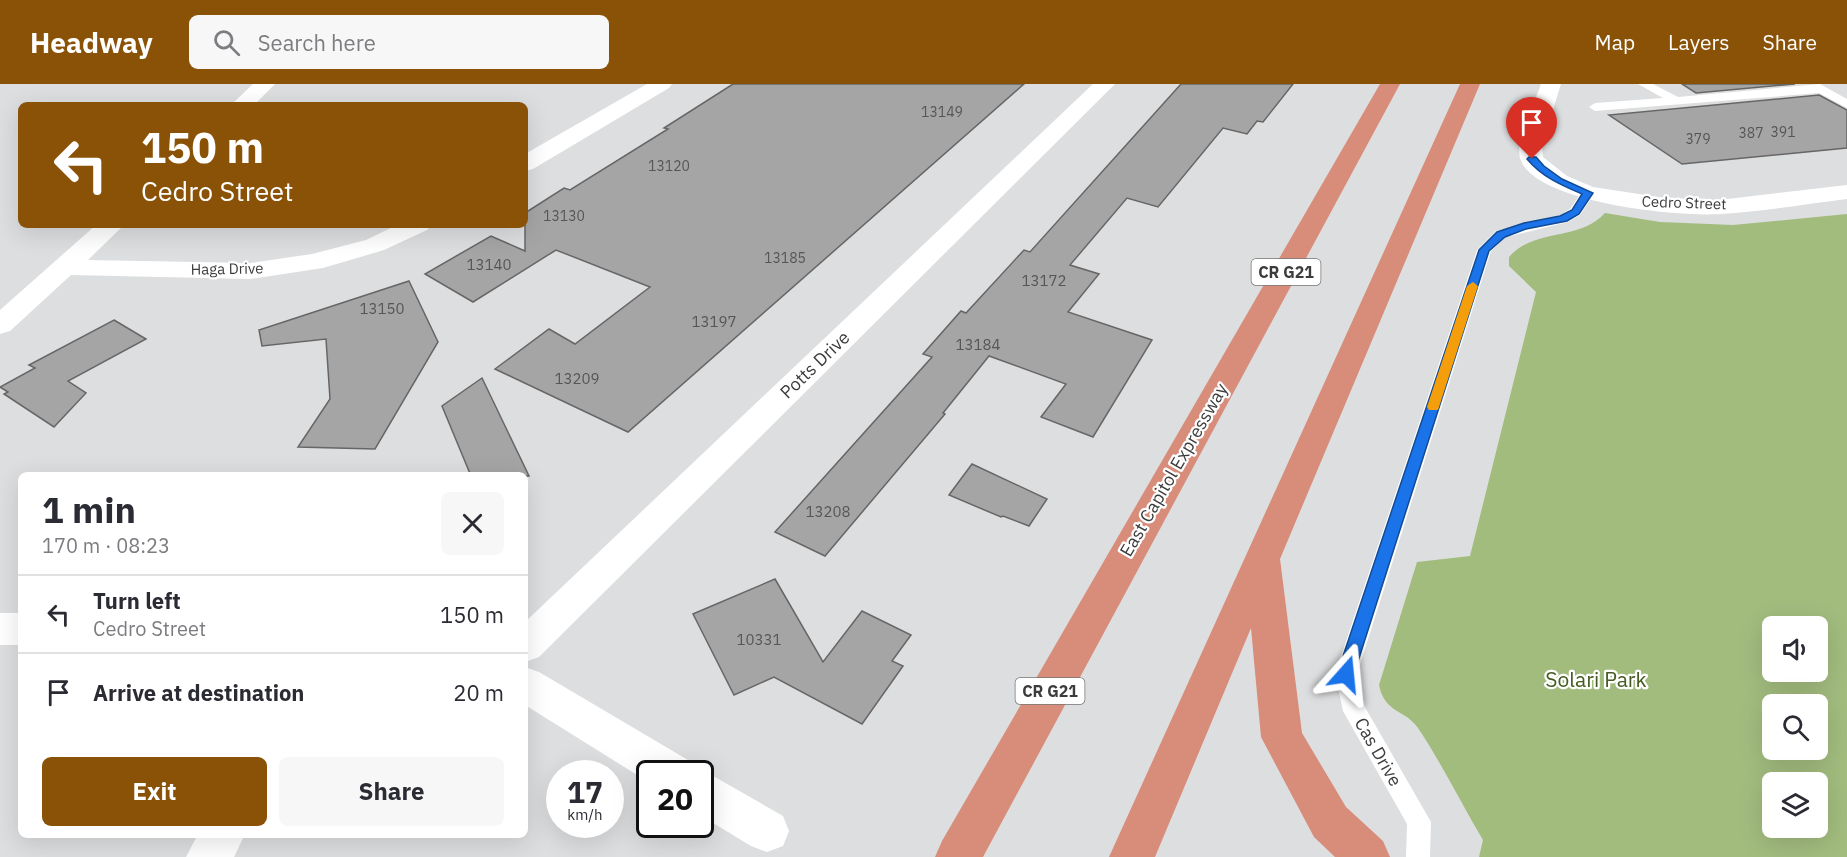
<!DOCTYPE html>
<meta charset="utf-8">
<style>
:root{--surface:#fff;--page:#f7f7f7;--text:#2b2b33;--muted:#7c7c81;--line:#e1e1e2;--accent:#8a5207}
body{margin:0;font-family:"IBM Plex Sans",sans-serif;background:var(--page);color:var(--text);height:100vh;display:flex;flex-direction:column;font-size:22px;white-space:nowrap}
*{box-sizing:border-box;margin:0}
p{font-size:20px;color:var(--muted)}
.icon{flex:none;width:33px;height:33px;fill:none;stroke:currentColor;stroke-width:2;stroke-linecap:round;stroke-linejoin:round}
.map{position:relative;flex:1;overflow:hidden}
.drawer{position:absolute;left:18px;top:388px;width:510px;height:366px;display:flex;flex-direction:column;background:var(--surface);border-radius:9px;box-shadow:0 6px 24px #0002}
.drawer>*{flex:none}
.guide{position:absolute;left:18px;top:18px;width:510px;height:126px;border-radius:9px;box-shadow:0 6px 24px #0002;background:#8a5207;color:#fff;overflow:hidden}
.tools{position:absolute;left:1762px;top:532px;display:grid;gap:12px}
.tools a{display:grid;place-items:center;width:66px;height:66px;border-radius:9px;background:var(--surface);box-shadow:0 6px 24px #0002;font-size:30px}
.speed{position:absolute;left:546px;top:676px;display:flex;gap:12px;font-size:30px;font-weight:700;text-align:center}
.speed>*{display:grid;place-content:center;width:78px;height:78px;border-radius:50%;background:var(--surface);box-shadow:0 6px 24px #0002;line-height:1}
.speed small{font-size:15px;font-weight:400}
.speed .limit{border:3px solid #111;border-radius:9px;background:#fff;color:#111}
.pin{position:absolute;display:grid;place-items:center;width:51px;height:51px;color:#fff;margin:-62px -26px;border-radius:50% 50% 50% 0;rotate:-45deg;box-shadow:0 0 6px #0007}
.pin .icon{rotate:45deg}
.me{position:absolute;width:66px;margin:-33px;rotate:18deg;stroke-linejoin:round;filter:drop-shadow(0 0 4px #0008)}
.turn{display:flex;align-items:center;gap:21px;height:126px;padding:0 24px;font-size:27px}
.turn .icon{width:78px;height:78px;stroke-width:2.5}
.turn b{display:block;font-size:42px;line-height:51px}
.round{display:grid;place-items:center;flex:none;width:63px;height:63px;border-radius:9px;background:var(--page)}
.summary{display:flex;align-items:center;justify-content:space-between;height:102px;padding:0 24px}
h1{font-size:36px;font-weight:700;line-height:45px}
.primary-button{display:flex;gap:12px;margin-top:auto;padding:12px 24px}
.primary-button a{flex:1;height:69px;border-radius:9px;background:var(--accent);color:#fff;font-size:24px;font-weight:700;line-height:69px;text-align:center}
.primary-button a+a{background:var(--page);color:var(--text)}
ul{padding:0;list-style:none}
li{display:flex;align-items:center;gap:18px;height:78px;padding:0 24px;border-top:2px solid var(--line)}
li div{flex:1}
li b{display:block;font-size:22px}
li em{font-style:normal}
header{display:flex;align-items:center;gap:36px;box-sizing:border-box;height:84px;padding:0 30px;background:var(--accent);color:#fff}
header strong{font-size:28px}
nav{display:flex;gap:33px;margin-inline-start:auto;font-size:21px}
.search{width:420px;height:54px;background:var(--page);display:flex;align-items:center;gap:15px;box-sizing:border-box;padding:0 21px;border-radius:9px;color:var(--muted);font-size:22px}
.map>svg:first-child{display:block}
</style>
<header>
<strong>Headway</strong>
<div class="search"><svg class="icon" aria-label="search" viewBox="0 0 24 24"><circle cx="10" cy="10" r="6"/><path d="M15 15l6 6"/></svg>Search here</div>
<nav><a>Map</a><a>Layers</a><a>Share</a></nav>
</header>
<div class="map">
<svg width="1847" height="773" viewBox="0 0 1847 773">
<rect width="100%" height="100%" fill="#dddedf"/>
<path fill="#a2bc7e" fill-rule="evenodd" d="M 1605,129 L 1660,138 L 1733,141 L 1847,130 L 1847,773 L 1479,773 L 1483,756 C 1461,719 1442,680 1418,644 C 1405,625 1385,630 1379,601 L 1417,478 L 1470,472 L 1536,208 L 1509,182 L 1509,173 C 1536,143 1578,158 1605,129 ZM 1773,543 L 1818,543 L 1818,588 L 1773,588 ZM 1773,621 L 1818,621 L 1818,666 L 1773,666 ZM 1773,699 L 1818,699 L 1818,744 L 1773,744 Z"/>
<g fill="#a6a5a5" stroke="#676666" stroke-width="1.5">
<polygon points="733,0 1024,0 628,348 495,285 549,245 575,260 650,203 556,166 473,218 425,190 491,152 525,167 525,129 564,104 570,106 668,45 664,44"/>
<polygon points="1181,0 1293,0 1263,38 1257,37 1247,50 1223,44 1158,123 1127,114 1070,181 1099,190 1068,228 1152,256 1093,353 1041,333 1066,300 989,272 943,329 945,330 825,472 775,448 932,273 923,270 961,227 966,229 1024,166 1030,168"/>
<polygon points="1682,0 1795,0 1696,9"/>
<polygon points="1819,11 1847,26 1847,64 1682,80 1609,31"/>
<polygon points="409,197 438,258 375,365 298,363 330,315 326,255 262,262 259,246"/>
<polygon points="114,236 146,255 68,297 86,309 54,343 4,310 8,308 0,303 35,284 29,281"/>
<polygon points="482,294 529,392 471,392 442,322"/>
<polygon points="972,380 1047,415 1029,442 1003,432 1001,433 949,411"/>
<polygon points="775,495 823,578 862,527 911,551 892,577 903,582 862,640 774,593 734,611 693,530"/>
</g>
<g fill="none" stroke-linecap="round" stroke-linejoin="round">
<g fill="#fff" fill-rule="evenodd">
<polygon points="1638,0 1653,0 1678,13 1820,0 1847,15 1847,24 1819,9 1595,27 1589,23 1595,19 1663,14"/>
<polygon points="1588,105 1595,109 1580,131 1568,138 1506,153 1491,167 1357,590 1362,618 1431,738 1430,773 1406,773 1407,740 1343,627 1335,590 1477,166 1496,147 1559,132 1570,125 1583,106"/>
</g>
<g fill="#fff" fill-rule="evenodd">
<polygon points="253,0 275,0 254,21 231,21"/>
<polygon points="647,0 672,0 669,4 533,85 525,87 525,70"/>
<polygon points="1093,0 1115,0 539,573 525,578 525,538"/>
<path d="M 1541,0 L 1561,0 L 1542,61 L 1543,73 L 1567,92 L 1593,103 L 1665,114 L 1719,116 L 1847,101 L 1847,115 C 1805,120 1762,128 1720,130 C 1681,133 1533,119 1520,74 C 1515,57 1535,18 1541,0 Z"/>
<polygon points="96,141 124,141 88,176 250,179 312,170 366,156 397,141 431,141 427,146 384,166 323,184 250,195 71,191 10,247 0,250 0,226"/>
<rect x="0" y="529" width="21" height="32"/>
<polygon points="525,583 539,588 688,676 694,689 700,687 715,693 783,732 789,747 783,762 767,768 751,762 700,731 700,690 650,690 650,699 525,621"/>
<polygon points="197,752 244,752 234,773 186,773"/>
</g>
<g fill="#d88c7a" fill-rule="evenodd">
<polygon points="1380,0 1400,0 983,773 935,773 942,757"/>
<polygon points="1460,0 1480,0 1280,475 1302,649 1346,723 1383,757 1390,773 1335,773 1314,753 1261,653 1251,544 1155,773 1109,773"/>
</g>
</g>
<path fill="#1a73e8" stroke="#114b97" stroke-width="1.5" d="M 1529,73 L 1536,73 L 1544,82 L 1562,95 L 1593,109 L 1579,130 L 1567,137 L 1526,145 L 1505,153 L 1489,167 L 1354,590 L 1351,594 L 1346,597 L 1340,594 L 1337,590 L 1479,166 L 1497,148 L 1524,139 L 1560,132 L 1572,126 L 1582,110 C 1561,101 1542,93 1527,75 Z"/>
<polygon fill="#f59e0b" points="1473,198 1478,202 1439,323 1438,326 1429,326 1427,323 1467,202"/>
<g text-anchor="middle" stroke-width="4.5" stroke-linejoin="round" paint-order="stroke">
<g font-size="14" fill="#565656">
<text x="942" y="33">13149</text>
<text x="1783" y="53">391</text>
<text x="1751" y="54">387</text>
<text x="1698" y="60">379</text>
<text x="669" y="87">13120</text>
<text x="564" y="137">13130</text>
<text x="785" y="179">13185</text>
</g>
<g font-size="15" fill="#3c3c3c" stroke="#fff">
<text transform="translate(1684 119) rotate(2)" y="5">Cedro Street</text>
<text transform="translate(227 185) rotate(-1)" y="5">Haga Drive</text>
</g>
<g font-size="15" fill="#565656">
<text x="489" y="186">13140</text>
<text x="1044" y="202">13172</text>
<text x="382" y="230">13150</text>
<text x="714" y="243">13197</text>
<text x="978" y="266">13184</text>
<text x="577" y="300">13209</text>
<text x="828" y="433">13208</text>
<text x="759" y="561">10331</text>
</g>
<g fill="#fff" stroke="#767676" stroke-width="1.5">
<rect x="1251.5" y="175" width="69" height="26" rx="4.5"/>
<rect x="1015.5" y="594" width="69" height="26" rx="4.5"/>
</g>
<g font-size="16" font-weight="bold" fill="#3c3c3c">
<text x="1286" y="194">CR G21</text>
<text x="1050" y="613">CR G21</text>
</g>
<g font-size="18" fill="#3c3c3c" stroke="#fff">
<text transform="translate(815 281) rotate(-44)" y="6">Potts Drive</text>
<text transform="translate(1174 386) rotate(-60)" y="6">East Capitol Expressway</text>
<text transform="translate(1378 668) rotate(60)" y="6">Cas Drive</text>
</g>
<g font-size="21" fill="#455b20" stroke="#fff">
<text x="1596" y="603">Solari Park</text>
</g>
</g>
</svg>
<div class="tools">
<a><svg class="icon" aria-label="sound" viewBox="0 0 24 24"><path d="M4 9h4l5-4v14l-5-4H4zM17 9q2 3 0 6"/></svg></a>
<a><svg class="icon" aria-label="search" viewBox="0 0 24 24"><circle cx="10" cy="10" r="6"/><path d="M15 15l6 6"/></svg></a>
<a><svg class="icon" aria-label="layers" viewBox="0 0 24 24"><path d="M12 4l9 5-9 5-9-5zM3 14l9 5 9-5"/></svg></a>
</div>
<div class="speed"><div>17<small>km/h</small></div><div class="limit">20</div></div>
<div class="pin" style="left:1532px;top:75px;background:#d93025"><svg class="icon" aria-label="arrive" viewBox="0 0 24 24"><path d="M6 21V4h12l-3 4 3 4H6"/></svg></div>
<svg class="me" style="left:1346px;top:590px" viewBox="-20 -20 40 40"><path d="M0-17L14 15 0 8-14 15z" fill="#1a73e8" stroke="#fff" stroke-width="4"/></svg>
<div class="guide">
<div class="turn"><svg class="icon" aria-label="left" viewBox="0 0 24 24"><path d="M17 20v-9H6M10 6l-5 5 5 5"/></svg><div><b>150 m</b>Cedro Street</div></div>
</div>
<section class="drawer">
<div class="summary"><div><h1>1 min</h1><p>170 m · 08:23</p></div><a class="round"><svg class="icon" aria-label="close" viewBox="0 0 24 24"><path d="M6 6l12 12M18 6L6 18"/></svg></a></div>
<ul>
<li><svg class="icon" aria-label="left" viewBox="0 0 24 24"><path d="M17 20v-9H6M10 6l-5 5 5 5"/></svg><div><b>Turn left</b><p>Cedro Street</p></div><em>150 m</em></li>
<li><svg class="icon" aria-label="arrive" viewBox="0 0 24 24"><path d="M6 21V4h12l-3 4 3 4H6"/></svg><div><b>Arrive at destination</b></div><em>20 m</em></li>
</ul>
<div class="primary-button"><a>Exit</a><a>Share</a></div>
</section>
</div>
